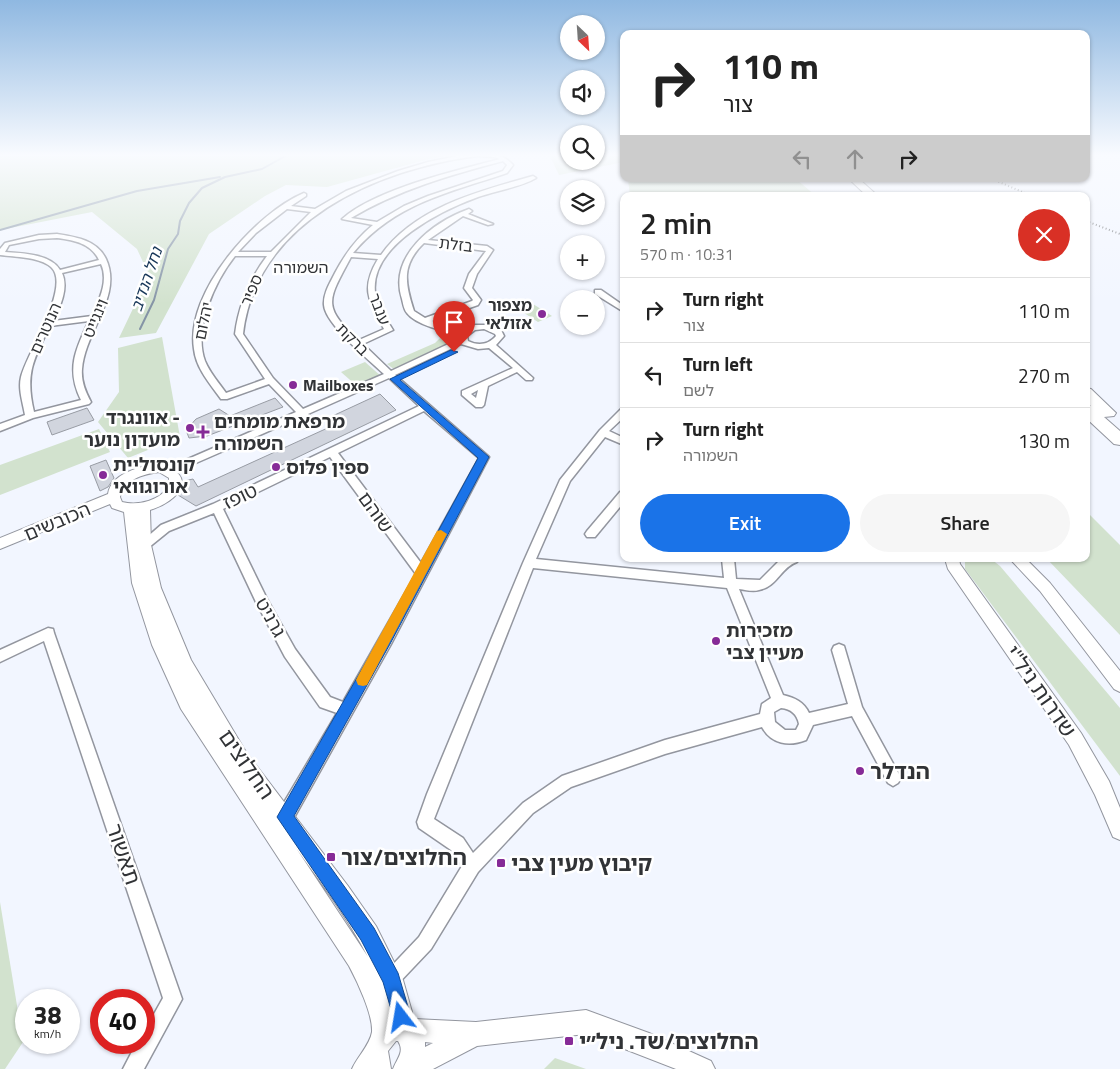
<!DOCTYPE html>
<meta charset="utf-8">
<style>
:root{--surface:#fff;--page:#f6f6f6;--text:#222;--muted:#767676;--line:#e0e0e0;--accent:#1a73e8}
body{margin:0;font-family:"Titillium Web","Noto Sans Hebrew",sans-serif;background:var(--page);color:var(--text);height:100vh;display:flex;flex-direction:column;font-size:19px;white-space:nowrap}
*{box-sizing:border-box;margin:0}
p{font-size:16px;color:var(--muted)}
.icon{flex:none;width:28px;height:28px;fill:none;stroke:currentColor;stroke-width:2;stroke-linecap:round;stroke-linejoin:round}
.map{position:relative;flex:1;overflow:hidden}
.details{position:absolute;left:620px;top:192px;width:470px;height:370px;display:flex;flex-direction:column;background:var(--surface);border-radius:10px;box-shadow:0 1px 4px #0004}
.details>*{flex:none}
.guide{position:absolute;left:620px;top:30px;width:470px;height:152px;border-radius:10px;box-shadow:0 1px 4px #0004;background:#fff;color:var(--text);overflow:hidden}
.needle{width:32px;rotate:155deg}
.buttons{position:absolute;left:560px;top:15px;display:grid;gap:10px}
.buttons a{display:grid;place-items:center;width:45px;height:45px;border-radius:50%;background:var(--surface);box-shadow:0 1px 4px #0004;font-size:25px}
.speed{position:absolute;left:15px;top:989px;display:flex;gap:10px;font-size:25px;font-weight:700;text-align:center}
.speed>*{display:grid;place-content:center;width:65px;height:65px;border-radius:50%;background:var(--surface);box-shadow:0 1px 4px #0004;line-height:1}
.speed small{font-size:12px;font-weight:400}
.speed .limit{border:8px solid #d22;background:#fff;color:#111}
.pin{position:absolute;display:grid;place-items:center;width:42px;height:42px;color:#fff;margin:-51px -21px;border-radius:50% 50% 50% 0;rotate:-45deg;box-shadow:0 0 5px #0007}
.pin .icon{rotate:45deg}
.me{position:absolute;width:55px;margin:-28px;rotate:346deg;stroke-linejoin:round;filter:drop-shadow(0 0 4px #0008)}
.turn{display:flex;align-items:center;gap:18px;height:105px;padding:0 20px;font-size:22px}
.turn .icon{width:65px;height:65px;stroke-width:2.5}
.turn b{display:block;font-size:35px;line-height:42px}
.lanes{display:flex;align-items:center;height:48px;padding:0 20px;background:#0003;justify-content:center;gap:25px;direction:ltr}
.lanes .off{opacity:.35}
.round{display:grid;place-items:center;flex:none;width:52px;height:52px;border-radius:26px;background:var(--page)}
.summary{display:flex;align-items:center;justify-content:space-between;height:85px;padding:0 20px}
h1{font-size:30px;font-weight:600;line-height:38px}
.cta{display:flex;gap:10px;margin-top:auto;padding:10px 20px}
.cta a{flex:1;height:58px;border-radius:30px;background:var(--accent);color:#fff;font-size:20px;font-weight:600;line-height:58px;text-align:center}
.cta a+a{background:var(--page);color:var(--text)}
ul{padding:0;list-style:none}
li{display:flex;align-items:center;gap:15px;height:65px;padding:0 20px;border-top:1px solid var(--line)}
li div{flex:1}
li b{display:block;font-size:19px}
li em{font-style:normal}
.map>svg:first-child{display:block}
</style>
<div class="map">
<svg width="1120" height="1069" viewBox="0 0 1120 1069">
<rect width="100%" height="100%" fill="#f2f6ff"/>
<g fill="#d2e2ce">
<polygon points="0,154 456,154 425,160 327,187 286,185 265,196 209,234 156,333 119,338 149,275 137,249 92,212 0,230"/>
<polygon points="549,154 569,154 569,161 596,161 596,154 624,154 624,162 559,175"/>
<polygon points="628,179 796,179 816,196 630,196"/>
<polygon points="533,304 552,316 538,322 518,309"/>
<polygon points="162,337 180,437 128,458 98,422 119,392 118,348"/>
<polygon points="440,338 454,345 395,370 387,364 435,343"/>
<polygon points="365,362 382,377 358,387 341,372"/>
<polygon points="99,429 110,452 0,495 0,465"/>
<polygon points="1086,511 1120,545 1120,635 1047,559 1086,559"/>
<polygon points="965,559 991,559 1000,566 1120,708 1120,776 965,569"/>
<polygon points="0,902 23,1042 5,1069 0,1069"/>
<polygon points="555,1058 586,1069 544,1069"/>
</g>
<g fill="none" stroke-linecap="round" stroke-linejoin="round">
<g stroke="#8594a6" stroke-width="2">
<polyline points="0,230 137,191 220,177"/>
<polyline points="140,329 154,300 168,249 178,234 180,221 189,203 202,188 225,177 262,169 289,154"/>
</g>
</g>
<g fill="#d1d5de" stroke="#989ca4">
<polygon points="380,394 396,410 196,506 178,495 184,481 193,479 198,487 332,426 326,419"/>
<polygon points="275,398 283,407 207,436 189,438 186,430 196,419 219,409 230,416"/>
<polygon points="87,408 94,420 52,435 47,422"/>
<polygon points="106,460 114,478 108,487 100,491 90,466"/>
</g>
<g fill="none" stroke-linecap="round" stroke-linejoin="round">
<defs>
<g id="minor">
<path d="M 467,154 C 484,154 501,151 513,165 L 507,173 C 448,193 395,203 353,253 L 381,255 C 415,207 480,191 533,176 L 536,178 C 521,187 495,191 478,197 C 442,210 370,245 375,292 C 376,307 386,318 393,330 L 363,344 L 391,371 L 459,339 L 460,334 C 446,332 416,325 407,313 C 404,310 403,303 402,299 C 388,256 433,222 469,209 L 472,211 L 468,214 L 493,224 L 488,225 L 463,216 L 428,240 L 487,246 L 493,250 L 477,274 L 472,288 L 481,300 L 478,305 L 432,321 L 458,329 L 465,329 L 475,325 L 485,325 L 501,330 L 504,336 L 496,345 L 533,378 L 532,380 L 526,380 L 517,372 L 488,386 L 484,405 L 482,407 L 476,407 L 462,395 L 462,391 L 513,368 L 489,348 L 478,349 L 461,344 L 395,375 L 489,457 L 391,644 L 291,823 L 285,825 L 279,823 L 277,817 L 279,811 L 337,713 L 320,707 L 285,657 L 256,602 L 214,513 L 169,531 L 148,548 L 140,548 L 138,545 L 161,525 L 213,504 L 419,406 L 389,378 L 308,414 L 312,418 L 310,420 L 304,420 L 301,417 L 173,473 L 165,473 L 164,471 L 165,469 L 296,412 L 269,384 L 227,399 L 221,399 C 210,384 196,368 194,349 C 185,292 256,213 304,193 L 306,194 L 306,196 L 291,206 L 315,209 L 346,191 L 398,171 L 428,162 ZM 477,156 L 494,157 L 500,159 C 455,171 376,189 342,219 L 373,225 C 356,239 345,254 335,273 C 330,283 323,294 324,305 C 325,324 369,360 384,374 L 303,409 L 273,378 L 243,334 C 256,221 377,169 477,156 ZM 503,161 L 507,165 L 503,171 L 428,196 L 404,206 L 377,222 L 351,218 C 398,190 450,175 503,161 ZM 287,209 L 311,212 L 271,252 L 238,252 L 256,233 ZM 424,243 L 486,251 L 469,274 L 464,288 L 473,300 L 472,301 L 425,318 L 414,311 C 405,283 401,265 424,243 ZM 235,256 L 267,256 C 249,280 239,304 235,334 L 265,379 L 226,393 C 219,383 210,373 205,361 C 193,329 215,281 235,256 ZM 351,257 L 378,259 C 360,289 369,301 384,329 L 359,340 C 320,306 329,299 351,257 ZM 484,329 L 495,334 L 496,336 C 488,345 478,346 468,341 L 467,336 L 475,330 ZM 478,390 L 476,398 L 471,394 ZM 424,411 L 479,458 L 421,563 L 338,453 ZM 330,457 L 416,574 L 343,702 L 330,697 L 295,649 L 267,599 L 223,509 Z"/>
<path d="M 57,234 C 76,237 97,240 106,259 C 123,296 85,331 82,369 C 81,381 85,391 91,402 L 89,404 L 33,418 L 0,431 L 0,424 L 25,415 C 23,403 18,389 21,377 C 27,352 72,286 51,267 C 40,257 15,257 0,255 L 0,249 L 5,243 L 39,235 ZM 57,238 C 73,240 91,243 99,260 L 60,270 C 51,254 21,253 5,252 L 9,245 L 39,239 ZM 101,264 C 109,281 99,300 92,316 L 53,321 C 60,307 69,288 62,273 ZM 89,321 C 75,350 66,370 81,400 L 34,412 C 25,374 33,360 50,326 Z"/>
<polygon points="595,290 601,290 624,306 624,312 595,294"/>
<path d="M 624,408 L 624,417 L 609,431 L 624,438 L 624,445 L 605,437 L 570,481 L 536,559 L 724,578 L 722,559 L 734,559 L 736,579 L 760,580 L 781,559 L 799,559 L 797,562 C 781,567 777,587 759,590 C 753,592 746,590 739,589 L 783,695 C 795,698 804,702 809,713 L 848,704 L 832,650 L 834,646 L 839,644 L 844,646 L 862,707 L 901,778 L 898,783 L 893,786 L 888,783 L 852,716 L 813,725 L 806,740 C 789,747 771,744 762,727 L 665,754 L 571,787 L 533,813 L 478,872 L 431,949 L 394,988 L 388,991 L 382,988 L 379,982 L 382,976 L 419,937 L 462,866 L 451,850 L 419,828 L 417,822 L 427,794 L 523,563 L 560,480 L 600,430 L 621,409 ZM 533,568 L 727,588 L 771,698 L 762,704 L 760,714 L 665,740 L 562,776 L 523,803 L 473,853 L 463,838 L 434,819 ZM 781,708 C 791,709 797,714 799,724 L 796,730 L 785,730 L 775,722 L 774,712 Z"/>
<polygon points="624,491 624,502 595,537 587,537 585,534 587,531 620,492"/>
<polygon points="48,628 53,629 54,633 182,999 144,1069 123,1069 137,1042 144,1042 144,1032 163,998 44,641 0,662 0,650"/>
</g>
<g id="tertiary">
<path d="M 159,464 C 200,475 179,501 150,510 L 151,545 L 161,588 L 191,660 L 246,752 L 348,886 L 376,926 L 403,980 L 414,1019 L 476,1022 L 586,1010 L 649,1033 L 711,1061 L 715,1069 L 676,1069 L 586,1034 L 477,1046 L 433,1069 L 393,1069 C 397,1058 405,1052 398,1041 L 396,1041 L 388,1051 L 391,1069 L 352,1069 C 357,1057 370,1045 372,1032 C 373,1014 357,981 349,966 L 181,709 L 152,645 L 132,583 L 124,512 L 112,508 L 110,504 L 0,549 L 0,538 L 108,494 C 111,473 141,466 159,464 ZM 159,472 L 169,478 L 169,485 C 161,501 138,506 122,502 L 120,497 C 122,480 144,474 159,472 ZM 296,848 C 321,883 348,918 368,957 ZM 425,1042 L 433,1043 L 425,1047 Z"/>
<polygon points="945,559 959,559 960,564 1081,733 1109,781 1120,808 1120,840 1113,837 1095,795 1069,745 948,569"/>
<polygon points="1010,559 1026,559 1050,583 1120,671 1120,692 1114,689 1040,591"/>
</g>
<g id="trunk">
<polygon points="849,179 859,179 878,196 867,196"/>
<polygon points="1086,388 1091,389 1116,413 1114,416 1104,417 1120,431 1120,445 1114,444 1086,418 1086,404 1091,406 1086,401"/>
</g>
</defs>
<use href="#minor" stroke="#93969f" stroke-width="3"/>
<use href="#tertiary" stroke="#93969f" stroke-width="2"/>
<use href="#trunk" stroke="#93969f" stroke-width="2"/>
<use href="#minor" fill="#fff" fill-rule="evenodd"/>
<use href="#tertiary" fill="#fff" fill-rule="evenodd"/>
<use href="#trunk" fill="#fff" fill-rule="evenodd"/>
<g stroke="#6b6e72" stroke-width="2" stroke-dasharray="1 2.5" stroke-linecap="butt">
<polyline points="992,179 1032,196"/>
<polyline points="1086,221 1120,234"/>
</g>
</g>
<linearGradient id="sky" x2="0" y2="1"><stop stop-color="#8fb8e1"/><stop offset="0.51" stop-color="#f9fbff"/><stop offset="1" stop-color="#f9fbff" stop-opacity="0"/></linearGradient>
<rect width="1120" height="304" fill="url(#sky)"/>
<polygon fill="#1a73e8" stroke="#114b97" points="451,350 458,352 400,380 489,457 390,644 294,816 374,928 398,973 411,1017 408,1023 401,1026 395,1023 383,982 361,940 277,817 381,636 478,458 390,379"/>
<polygon fill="#f59e0b" points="441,530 447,534 367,685 363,686 358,685 356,680 358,676 437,531"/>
<g fill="#862b97" stroke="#fff" stroke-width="2">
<circle cx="542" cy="314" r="5"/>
<circle cx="293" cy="385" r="5"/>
<circle cx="190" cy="428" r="5"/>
<path d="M200.5 424.5h5v5h5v5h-5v5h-5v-5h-5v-5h5z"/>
<circle cx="276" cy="467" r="5"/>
<circle cx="103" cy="475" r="5"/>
<circle cx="716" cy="641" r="5"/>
<circle cx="860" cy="771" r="5"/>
<rect x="326" y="852" width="10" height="10" rx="2.5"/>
<rect x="496" y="858" width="10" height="10" rx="2.5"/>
<rect x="564" y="1036" width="10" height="10" rx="2.5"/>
</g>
<g text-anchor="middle" stroke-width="5" stroke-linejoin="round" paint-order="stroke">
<g font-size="16" fill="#313336" stroke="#fff">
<text transform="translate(456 244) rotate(7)" y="6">בזלת</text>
<text transform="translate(251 290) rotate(-67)" y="6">ספיר</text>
<text transform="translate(380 309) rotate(69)" y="6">ענבר</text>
<text transform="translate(95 318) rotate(-67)" y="6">וינגייט</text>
<text transform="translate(203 321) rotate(-78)" y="6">יהלום</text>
<text transform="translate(45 328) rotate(-66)" y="6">הנוטרים</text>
<text transform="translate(353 339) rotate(45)" y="6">ברקת</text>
</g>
<g font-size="16" fill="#313336" stroke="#fff">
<text x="301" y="273">השמורה</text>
</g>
<g font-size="16" font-style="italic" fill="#173658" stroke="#fff">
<text transform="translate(146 279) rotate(-71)" y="6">נחל הנדיב</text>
</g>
<g font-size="16" font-weight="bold" fill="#313336" stroke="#fff" text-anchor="end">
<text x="532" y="311">מצפור<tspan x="532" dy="18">אזולאי</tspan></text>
<text x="303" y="391" text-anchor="start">Mailboxes</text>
</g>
<g font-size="19" font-weight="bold" fill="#313336" stroke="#fff" text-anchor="start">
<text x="180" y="424" text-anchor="end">אוונגרד -<tspan x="180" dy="22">מועדון נוער</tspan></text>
<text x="214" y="428">מרפאת מומחים<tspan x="214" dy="22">השמורה</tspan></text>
<text x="113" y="471">קונסוליית<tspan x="113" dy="22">אורוגוואי</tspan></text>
<text x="286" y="474">ספין פלוס</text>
<text x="726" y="637">מזכירות<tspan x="726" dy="22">מעיין צבי</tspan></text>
</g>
<g font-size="19" fill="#313336" stroke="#fff">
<text transform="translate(240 496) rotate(-25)" y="7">טופז</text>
<text transform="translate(376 512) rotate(54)" y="7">שוהם</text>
<text transform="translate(57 521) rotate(-23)" y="7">הכובשים</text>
<text transform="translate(271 617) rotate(61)" y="7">גרניט</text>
</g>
<g font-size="22" fill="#313336" stroke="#fff">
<text transform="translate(1041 691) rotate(55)" y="8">שדרות ניל"י</text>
<text transform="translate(247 764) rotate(55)" y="8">החלוצים</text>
<text transform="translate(124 854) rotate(71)" y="8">תאשור</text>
</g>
<g font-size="22" font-weight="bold" fill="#313336" stroke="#fff" text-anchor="start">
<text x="870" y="779">הנדלר</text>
<text x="341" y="865">החלוצים/צור</text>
<text x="511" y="871">קיבוץ מעין צבי</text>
<text x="579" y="1049">החלוצים/שד. ניל״י</text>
</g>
</g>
</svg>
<div class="buttons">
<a><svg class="needle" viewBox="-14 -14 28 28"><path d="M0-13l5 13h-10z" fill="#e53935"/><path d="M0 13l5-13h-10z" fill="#767676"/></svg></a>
<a><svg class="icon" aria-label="sound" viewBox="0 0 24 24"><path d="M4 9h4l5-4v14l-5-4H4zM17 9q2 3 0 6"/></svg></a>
<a><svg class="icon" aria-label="search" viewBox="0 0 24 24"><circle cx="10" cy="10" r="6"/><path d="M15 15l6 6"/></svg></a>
<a><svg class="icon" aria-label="layers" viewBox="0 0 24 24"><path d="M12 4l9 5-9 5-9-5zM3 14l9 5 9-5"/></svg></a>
<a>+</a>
<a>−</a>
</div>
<div class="speed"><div>38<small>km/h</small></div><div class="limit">40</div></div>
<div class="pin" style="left:454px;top:352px;background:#d93025"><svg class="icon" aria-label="arrive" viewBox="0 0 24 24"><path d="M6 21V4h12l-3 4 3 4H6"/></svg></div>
<svg class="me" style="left:401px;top:1017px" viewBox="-20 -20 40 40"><path d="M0-17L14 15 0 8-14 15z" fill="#1a73e8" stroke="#fff" stroke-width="4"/></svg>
<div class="guide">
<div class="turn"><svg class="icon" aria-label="right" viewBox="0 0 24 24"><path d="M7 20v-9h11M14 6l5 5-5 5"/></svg><div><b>110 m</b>צור</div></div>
<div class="lanes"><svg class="icon off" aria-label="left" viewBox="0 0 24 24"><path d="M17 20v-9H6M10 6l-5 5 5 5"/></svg><svg class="icon off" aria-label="ahead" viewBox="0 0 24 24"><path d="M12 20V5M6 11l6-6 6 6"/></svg><svg class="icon" aria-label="right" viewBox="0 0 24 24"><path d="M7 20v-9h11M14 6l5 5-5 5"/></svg></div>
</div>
<section class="details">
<div class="summary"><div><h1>2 min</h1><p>570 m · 10:31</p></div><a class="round" style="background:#d93025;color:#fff"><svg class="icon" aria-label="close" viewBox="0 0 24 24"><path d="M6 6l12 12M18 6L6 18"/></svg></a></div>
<ul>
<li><svg class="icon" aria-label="right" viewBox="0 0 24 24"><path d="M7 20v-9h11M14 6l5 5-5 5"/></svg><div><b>Turn right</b><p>צור</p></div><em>110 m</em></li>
<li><svg class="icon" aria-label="left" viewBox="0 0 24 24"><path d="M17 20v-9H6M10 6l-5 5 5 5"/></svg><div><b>Turn left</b><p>לשם</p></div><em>270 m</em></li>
<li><svg class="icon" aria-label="right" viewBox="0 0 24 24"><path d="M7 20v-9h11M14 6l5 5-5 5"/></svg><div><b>Turn right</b><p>השמורה</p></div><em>130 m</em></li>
</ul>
<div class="cta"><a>Exit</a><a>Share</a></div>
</section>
</div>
